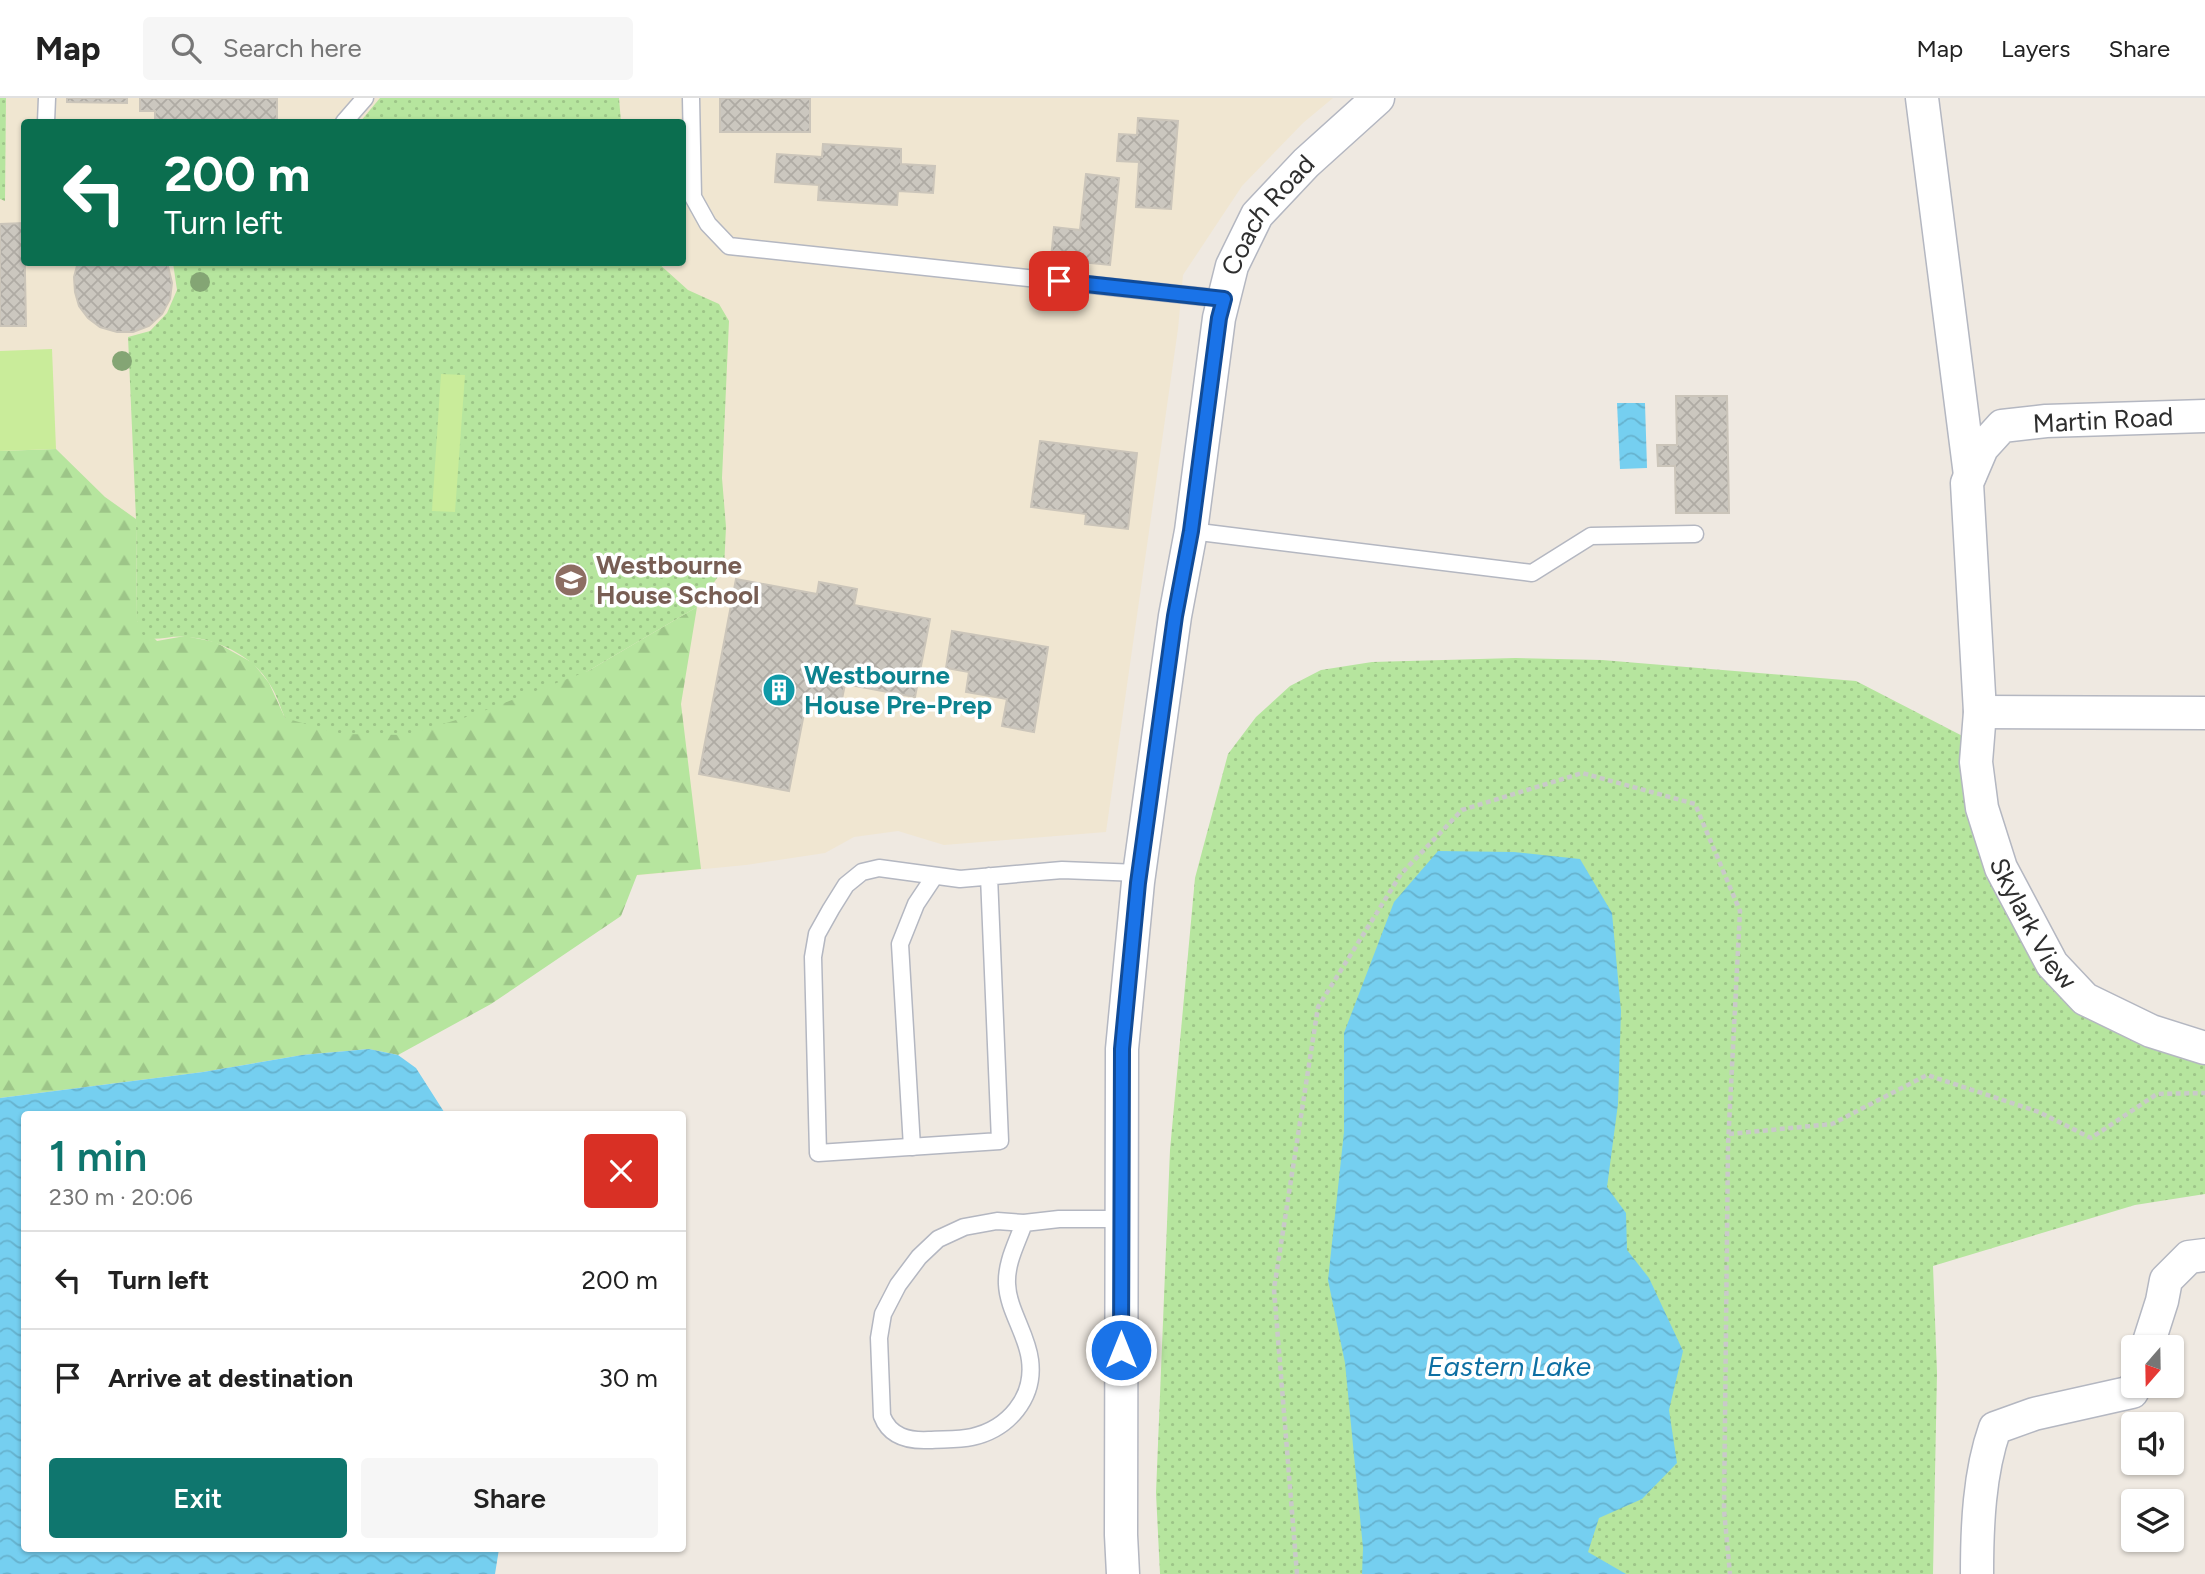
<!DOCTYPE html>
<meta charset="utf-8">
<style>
:root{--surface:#fff;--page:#f6f6f6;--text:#222;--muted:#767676;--line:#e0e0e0;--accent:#0f766e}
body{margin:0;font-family:Figtree,sans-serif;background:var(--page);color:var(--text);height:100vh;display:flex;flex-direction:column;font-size:26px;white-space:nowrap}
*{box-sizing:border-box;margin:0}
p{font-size:23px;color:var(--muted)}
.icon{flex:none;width:38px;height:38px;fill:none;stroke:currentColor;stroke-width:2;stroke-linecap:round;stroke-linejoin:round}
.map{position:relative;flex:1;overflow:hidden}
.sheet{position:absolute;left:21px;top:1013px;width:665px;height:441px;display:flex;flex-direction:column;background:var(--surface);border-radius:7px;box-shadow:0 2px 5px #0004}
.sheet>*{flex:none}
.banner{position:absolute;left:21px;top:21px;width:665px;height:147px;border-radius:7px;box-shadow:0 2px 5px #0004;background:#0b6e4f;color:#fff;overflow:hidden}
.needle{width:46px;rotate:200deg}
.controls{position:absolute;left:2121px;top:1237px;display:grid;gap:14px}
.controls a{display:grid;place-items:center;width:63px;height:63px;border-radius:7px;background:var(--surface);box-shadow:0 2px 5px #0004;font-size:35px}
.pin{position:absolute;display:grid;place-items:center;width:60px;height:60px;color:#fff;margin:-30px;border-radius:14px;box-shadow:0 4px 10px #0006}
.me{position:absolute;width:77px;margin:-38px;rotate:0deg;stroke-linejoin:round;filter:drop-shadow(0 0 5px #0008)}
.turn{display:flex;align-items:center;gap:24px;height:147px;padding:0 28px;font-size:32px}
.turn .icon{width:91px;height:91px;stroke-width:2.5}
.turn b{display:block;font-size:49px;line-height:60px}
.round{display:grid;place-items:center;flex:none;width:74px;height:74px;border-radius:7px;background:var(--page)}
.summary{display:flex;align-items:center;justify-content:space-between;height:119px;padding:0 28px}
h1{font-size:42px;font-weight:600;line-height:52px;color:var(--accent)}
.primary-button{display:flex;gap:14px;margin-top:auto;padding:14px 28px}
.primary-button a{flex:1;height:80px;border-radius:7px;background:var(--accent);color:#fff;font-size:28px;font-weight:600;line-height:80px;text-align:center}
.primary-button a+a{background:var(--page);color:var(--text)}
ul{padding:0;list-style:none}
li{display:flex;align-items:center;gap:21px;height:98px;padding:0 28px;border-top:2px solid var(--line)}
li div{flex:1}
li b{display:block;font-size:26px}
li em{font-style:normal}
header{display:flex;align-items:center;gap:42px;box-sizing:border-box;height:98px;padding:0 35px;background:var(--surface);border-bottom:2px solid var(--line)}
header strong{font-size:33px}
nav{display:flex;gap:38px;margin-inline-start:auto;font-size:24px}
.search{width:490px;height:63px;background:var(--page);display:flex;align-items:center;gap:18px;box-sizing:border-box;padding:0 24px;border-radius:7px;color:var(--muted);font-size:26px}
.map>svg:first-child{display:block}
</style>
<header>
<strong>Map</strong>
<div class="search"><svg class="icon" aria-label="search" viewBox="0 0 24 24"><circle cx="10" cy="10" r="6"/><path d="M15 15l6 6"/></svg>Search here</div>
<nav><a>Map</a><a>Layers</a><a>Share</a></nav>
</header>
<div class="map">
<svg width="2205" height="1476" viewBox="0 0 2205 1476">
<defs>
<pattern id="forest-firs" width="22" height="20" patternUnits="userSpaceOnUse" patternTransform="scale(1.75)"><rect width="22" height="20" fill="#b6e59e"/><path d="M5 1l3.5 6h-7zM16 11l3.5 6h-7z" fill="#9dc588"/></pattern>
<pattern id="park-dots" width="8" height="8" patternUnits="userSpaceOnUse" patternTransform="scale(1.75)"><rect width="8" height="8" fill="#b6e59e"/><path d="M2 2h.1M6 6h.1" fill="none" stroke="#9dc588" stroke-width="1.8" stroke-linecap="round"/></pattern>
<pattern id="water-waves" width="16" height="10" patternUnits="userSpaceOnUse" patternTransform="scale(1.75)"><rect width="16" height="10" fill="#75cff0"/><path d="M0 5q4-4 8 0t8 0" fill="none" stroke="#66b2ce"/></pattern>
<pattern id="building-cross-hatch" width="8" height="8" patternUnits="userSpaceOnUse" patternTransform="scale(1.75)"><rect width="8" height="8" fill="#cbc7bf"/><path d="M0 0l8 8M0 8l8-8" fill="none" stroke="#afaba4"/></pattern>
</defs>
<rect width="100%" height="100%" fill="#efe9e1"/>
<path fill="#f0e6d1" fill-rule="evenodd" d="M 0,0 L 1333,0 L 1303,25 L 1242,88 L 1183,177 L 1178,231 L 1106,734 L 944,747 L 898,733 L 854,739 L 825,755 L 746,767 L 373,803 L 0,823 ZM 24,24 L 682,24 L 682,164 L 24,164 Z"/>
<polygon fill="url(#forest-firs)" points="56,351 105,399 136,421 137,523 157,543 185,538 215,544 253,565 269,585 285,620 588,573 697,509 681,606 701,771 637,777 621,818 491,906 398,957 369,951 302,957 203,974 0,1000 0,353"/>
<g fill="url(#park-dots)">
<polygon points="0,0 6,0 5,103 0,101"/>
<polygon points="380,0 619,0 621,24 360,24"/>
<path d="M 173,165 L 658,165 L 688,192 L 719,206 L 729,223 L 722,380 L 726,429 L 724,470 L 697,509 L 588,573 L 473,617 L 406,637 L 340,636 L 285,620 C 280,608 276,595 269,585 C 253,558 217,541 187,539 C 172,537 159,543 144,540 L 137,523 L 136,421 L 128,239 L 150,233 L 167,215 L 177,192 Z"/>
<polygon points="1515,560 1602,562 1856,583 1978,646 1982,710 2085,901 2205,953 2205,1096 2135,1107 1933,1168 1937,1275 1933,1476 1160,1476 1156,1395 1170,1052 1195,780 1228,656 1256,619 1290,588 1321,572 1372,564"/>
</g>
<g fill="#c9ec9a">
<polygon points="52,251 56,351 0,353 0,253"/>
<polygon points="441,276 465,277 455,414 432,413"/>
</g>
<g fill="url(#water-waves)">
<polygon points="1645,305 1647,370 1620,371 1617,305"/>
<polygon points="1438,753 1514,754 1580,761 1612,815 1621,913 1618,1006 1607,1089 1626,1115 1627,1152 1649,1180 1683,1253 1669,1312 1677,1365 1642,1401 1599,1420 1588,1454 1626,1476 1362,1476 1363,1450 1345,1265 1328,1182 1344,1034 1344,935 1394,804"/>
<polygon points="369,951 398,957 416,970 446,1017 24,1017 24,1451 499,1451 495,1476 0,1476 0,1000 203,974 302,957"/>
</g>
<g fill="url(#building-cross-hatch)" stroke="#cbc5ba" stroke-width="2">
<polygon points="67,0 127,0 127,5 67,4"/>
<polygon points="140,0 277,0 277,24 155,24 155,13 140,13"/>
<rect x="720" y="0" width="90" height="34"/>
<polygon points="1138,20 1178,23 1171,111 1136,109 1139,64 1117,63 1119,36 1137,37"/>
<polygon points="823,46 901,51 901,66 935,68 933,95 898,93 897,107 818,102 819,87 775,84 777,56 822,59"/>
<polygon points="1086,76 1119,80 1110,167 1051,161 1054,129 1080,132"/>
<polygon points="24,125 26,228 0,228 0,126"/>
<polygon points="78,164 167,164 172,185 170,201 162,216 149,228 133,234 117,234 100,229 88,220 79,208 75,194 74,179"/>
<polygon points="1676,298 1727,298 1729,415 1676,415 1675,368 1658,368 1657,347 1677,347"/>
<polygon points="1040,343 1137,355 1128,431 1085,426 1086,416 1031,409"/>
<polygon points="736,481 817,496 819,484 857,491 854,507 930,521 915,599 845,586 840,611 806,605 789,693 699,676"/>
<polygon points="952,533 1048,549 1034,634 1002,628 1007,601 966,594 969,574 946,570"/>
</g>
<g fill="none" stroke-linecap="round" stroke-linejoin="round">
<defs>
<g id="service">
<polyline points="691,0 693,99 708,126 729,148 1224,201"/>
<polyline points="46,24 47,0"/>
<polyline points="344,24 365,0"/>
<polyline points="1191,433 1532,475 1591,438 1695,436"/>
<polyline points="989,778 1000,1043 818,1055 813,859 817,836 831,811 846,787 862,774 879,770 960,781 1062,772 1139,775"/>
<polyline points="912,1049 900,846 916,806 934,779"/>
<path d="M 1024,1125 C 1017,1145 1006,1164 1007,1186 C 1008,1212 1027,1236 1030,1262 C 1035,1300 1008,1331 972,1339 C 959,1342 943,1341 929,1342 C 909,1343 890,1339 882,1318 L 879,1240 L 883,1216 L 898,1187 L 919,1159 L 938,1141 L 964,1129 L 997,1123 L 1024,1125 L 1059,1121 L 1121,1121"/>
</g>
<g id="minor">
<polyline points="1922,0 1970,377"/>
<path id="s1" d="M 2205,318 L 2046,323 L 2002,328 L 1982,350 L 1967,385 L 1980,614 L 1976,664 L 1982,710 L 2001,770 L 2052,866 L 2085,901 L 2151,933 L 2205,950"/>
<polyline points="1980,614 2205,615"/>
<polyline points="2147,1250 2162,1203 2166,1182 2189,1159 2205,1157"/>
<path id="s2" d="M 1123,1476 L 1121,1437 L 1122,951 L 1138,784 L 1175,518 L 1191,433 L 1219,220 L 1232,168 L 1257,117 L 1306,65 L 1378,0"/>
<path d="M 1977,1476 C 1977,1429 1979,1375 1995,1330 L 2034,1316 L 2132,1294 L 2135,1288"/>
</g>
</defs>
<use href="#service" stroke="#b4b7c1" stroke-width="19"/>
<use href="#minor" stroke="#b4b7c1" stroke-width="35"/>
<g stroke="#c9c9c9" stroke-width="4.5" stroke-dasharray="5 3.5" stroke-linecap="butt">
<polyline points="1729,1036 1832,1026 1927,977 2039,1014 2091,1040 2157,996 2205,995"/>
<polyline points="1297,1476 1274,1191 1318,909 1401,776 1462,712 1582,675 1695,706 1740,813 1728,1047 1724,1412 1730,1476"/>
</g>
<use href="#service" stroke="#fff" stroke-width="16"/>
<use href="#minor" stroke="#fff" stroke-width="32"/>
</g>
<g fill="#84a574">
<circle cx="200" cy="184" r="10"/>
<circle cx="122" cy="263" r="10"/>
</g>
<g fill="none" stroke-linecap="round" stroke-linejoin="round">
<defs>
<polyline id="route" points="1059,183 1224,201 1219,220 1191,433 1175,518 1138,785 1122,951 1121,1252"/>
</defs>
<use href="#route" stroke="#114b97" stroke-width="18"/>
<use href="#route" stroke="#1a73e8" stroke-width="12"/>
</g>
<defs>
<symbol id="school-disc" viewBox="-11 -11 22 22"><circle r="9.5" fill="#8d6e63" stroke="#fff"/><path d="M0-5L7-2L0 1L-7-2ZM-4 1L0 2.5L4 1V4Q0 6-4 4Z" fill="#fff"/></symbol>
<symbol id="building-disc" viewBox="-11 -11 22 22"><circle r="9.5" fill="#0f9aa8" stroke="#fff"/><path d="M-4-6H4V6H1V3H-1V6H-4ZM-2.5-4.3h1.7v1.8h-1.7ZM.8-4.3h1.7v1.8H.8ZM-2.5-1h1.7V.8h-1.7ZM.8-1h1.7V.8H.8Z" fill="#fff"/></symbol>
</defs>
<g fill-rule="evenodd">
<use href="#school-disc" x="552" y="463" width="38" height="38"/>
<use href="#building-disc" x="760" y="573" width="38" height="38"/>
</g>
<g text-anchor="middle" stroke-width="7" stroke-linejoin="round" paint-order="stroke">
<g font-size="26" fill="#2e2e2e" stroke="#fff">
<text dy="9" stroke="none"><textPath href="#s2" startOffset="1379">Coach Road</textPath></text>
<text transform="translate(2103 322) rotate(-3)" y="9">Martin Road</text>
<text dy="9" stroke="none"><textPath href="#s1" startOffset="724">Skylark View</textPath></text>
</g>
<g font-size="26" font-weight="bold" fill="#785e54" stroke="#fff" text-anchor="start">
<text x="596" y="476">Westbourne<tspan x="596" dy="30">House School</tspan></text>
</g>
<g font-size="26" font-weight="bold" fill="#0d838f" stroke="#fff" text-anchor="start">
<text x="804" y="586">Westbourne<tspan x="804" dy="30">House Pre-Prep</tspan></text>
</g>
<g font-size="28" font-style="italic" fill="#0d6fa3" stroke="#fff">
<text x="1509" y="1278">Eastern Lake</text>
</g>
</g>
</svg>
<div class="controls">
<a><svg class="needle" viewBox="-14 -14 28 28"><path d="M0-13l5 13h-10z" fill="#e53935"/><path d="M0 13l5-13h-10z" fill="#767676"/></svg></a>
<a><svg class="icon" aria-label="sound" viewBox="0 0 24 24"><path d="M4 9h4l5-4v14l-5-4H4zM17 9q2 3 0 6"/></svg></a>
<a><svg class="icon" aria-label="layers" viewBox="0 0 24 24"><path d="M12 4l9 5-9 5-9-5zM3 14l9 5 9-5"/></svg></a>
</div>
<div class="pin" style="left:1059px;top:183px;background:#d93025"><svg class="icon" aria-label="arrive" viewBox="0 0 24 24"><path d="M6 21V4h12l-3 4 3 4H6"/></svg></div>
<svg class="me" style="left:1121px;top:1252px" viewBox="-20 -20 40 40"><circle r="17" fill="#1a73e8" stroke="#fff" stroke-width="3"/><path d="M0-11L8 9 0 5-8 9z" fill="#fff"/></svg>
<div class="banner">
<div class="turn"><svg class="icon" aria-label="left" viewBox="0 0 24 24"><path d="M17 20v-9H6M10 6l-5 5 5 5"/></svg><div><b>200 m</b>Turn left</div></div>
</div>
<section class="sheet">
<div class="summary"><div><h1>1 min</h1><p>230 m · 20:06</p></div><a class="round" style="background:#d93025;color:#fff"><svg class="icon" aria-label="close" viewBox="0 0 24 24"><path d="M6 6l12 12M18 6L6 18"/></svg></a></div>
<ul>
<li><svg class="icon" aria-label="left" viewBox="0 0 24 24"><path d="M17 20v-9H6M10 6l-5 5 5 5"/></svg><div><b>Turn left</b></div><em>200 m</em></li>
<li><svg class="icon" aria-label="arrive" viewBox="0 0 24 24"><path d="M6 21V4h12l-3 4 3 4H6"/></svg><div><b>Arrive at destination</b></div><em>30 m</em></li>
</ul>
<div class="primary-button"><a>Exit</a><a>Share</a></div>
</section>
</div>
